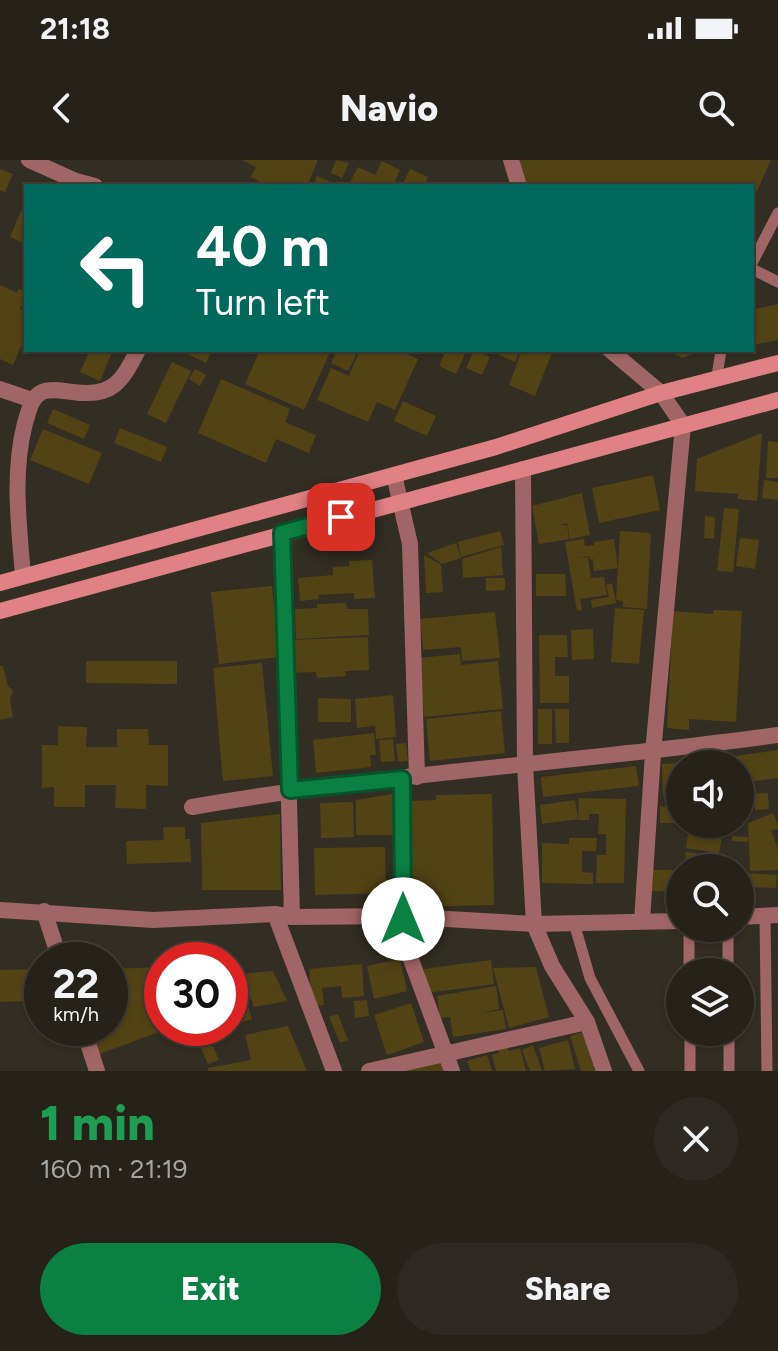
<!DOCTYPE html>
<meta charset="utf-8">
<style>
:root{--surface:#26221a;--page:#2e2a23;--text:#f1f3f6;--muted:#a4a4a2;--line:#423f39;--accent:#0b8043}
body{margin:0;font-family:Figtree,sans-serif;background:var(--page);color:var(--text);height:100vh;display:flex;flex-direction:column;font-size:30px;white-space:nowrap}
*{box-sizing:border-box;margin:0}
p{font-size:26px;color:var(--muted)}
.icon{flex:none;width:44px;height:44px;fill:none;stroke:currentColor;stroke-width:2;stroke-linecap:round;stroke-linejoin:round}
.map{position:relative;height:911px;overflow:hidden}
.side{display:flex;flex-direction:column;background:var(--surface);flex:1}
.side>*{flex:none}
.hud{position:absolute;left:24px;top:24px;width:730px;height:168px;border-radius:0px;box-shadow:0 2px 6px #0004,0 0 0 2px var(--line);background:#00695c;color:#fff;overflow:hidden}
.tools{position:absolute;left:666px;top:590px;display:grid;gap:16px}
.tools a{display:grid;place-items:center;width:88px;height:88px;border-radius:50%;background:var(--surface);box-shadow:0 2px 6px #0004,0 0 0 2px var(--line);font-size:40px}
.speed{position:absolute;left:24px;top:782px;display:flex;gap:16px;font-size:40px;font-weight:700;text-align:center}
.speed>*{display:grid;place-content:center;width:104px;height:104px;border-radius:50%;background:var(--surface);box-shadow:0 2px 6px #0004,0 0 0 2px var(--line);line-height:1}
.speed small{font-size:20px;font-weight:400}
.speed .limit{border:12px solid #d22;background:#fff;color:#111}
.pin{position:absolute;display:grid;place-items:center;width:68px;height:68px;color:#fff;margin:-34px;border-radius:16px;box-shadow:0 4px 12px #0006}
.me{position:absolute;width:88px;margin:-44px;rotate:0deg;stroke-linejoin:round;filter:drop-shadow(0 0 6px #0008)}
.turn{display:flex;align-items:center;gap:28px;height:168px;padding:0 40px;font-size:36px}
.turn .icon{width:104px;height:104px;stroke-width:2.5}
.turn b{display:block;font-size:56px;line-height:68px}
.round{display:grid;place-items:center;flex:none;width:84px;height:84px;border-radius:42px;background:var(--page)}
.headline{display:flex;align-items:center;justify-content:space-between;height:136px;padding:0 40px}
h1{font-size:48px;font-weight:800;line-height:60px;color:#1e9e55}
.primary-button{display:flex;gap:16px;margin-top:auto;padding:16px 40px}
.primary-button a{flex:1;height:92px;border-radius:48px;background:var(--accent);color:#fff;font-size:32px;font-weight:800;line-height:92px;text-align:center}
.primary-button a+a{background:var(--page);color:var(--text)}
.status{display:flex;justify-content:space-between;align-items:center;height:56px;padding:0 40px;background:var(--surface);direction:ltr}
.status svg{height:22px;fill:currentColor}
header{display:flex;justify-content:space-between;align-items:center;height:104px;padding:0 40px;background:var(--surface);font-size:36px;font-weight:800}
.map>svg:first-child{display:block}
</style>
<div class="status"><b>21:18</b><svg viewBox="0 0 49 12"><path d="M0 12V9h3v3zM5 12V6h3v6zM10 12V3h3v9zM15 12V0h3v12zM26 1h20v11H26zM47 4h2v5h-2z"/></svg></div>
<header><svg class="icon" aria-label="back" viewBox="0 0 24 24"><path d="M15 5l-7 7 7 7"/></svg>Navio<svg class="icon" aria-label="search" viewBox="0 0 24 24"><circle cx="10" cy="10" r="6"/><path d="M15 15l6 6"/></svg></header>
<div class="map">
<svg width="778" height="911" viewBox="0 0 778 911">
<rect width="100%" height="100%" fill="#322e23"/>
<g fill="#524314">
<polygon points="242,0 318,0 307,26 269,26 251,17 256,7"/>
<polygon points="336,0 349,3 342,18 331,13"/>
<polygon points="520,0 771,0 752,42 752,26 525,26 518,4"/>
<polygon points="382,1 400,10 395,21 403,24 410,9 428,17 424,26 357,26 350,22 358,7 375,15"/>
<polygon points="0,9 13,14 5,32 0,30"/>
<polygon points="317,16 340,26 313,26"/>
<polygon points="26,39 26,84 10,77"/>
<polygon points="0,125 17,133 18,129 26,132 20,149 26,152 26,175 13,205 0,199"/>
<polygon points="778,144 778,180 752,185 752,150"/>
<polygon points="90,190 113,190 100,221 80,212"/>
<polygon points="179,190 212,190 206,203"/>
<polygon points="260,190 331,190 304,250 245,224"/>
<polygon points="337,190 346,190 356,195 348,211 331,203"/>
<polygon points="360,190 398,190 418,199 395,250 377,242 368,262 317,240 331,208 349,216"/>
<polygon points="446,190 466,192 456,214 439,206"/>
<polygon points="474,190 490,197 482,215 466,208"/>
<polygon points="487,190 520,190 515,202"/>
<polygon points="522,190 553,190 535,236 509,225"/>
<polygon points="665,190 700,190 683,198"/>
<polygon points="172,202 191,211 166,263 147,254"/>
<polygon points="195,209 206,215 200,226 189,219"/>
<polygon points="221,219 290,249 285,262 316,275 309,293 276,279 266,303 198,273"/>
<polygon points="403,241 436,256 427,276 394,261"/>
<polygon points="53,249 90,265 84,279 47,263"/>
<polygon points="120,268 167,287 161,302 114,283"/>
<polygon points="43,269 102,293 89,324 30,300"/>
<polygon points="762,273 757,341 738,339 738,334 695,331 697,299"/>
<polygon points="768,281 778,282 778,318 766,318"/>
<polygon points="653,315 660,350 599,363 592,328"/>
<polygon points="764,320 778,322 778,340 762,338"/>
<polygon points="582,333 590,375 570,379 567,363 560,365 567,365 569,379 539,384 532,346"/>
<polygon points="724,348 739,349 733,412 717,411"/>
<polygon points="705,356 715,357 714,379 704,378"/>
<polygon points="500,371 504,385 461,397 458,382"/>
<polygon points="620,371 651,373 647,449 623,447 623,441 616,440"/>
<polygon points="740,378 759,380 755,409 736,406"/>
<polygon points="584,379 585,386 594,385 594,382 614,379 618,408 594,411 593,399 590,400 589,396 577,398 588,397 591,418 604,417 607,435 580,439 582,450 577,451 565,382"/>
<polygon points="456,383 461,398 442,404 427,393"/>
<polygon points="501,387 503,415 463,418 462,399"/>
<polygon points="424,395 441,405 443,432 426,433"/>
<polygon points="372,400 375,438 354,439 354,433 318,435 319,439 300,441 298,418 333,415 333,407 349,406 349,401"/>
<polygon points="536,414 565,414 566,436 536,436"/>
<polygon points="486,418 505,418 505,430 486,431"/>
<polygon points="612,423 616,443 592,448 591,440 609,437 606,425"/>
<polygon points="272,426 280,497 219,504 211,432"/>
<polygon points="346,443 347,449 368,449 369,475 296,479 295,449 317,448 317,444"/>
<polygon points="615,448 644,450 639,504 611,502"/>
<polygon points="714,450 742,451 736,562 689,559 689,570 667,568 673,451 713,454"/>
<polygon points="495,452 500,498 462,501 461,487 423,490 420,459"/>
<polygon points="593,469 594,499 572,500 571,470"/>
<polygon points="539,475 567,475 568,497 555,497 555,516 569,516 569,543 540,543"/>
<polygon points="368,477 369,510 345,511 346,516 317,518 316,512 292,513 290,480"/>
<polygon points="460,494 461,505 498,501 503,549 424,557 418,498"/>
<polygon points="86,501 177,501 177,524 86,523"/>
<polygon points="262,503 273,616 223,621 213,508"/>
<polygon points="0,506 3,506 8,526 13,531 10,539 13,557 0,560"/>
<polygon points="393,535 396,577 376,579 375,566 357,568 355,539"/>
<polygon points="318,538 351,539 351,562 318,562"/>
<rect x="538" y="549" width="14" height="35"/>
<polygon points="555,549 569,549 569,583 556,583"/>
<polygon points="501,551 505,593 430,601 426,559"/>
<polygon points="58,566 87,567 86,587 117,587 117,569 148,569 149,585 168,585 168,626 146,625 146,649 115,648 116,625 85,625 85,647 54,647 54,627 42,628 42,585 58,585"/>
<polygon points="374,573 376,595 370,595 371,607 316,613 313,580"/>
<polygon points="393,579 395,601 381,602 379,580"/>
<polygon points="406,583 408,601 398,602 396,584"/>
<polygon points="778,590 778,618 740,623 740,604 730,604 729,597"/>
<polygon points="680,603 680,636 663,636 662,604"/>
<polygon points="636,606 639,626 543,637 541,617"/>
<polygon points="768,633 769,649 755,650 754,634"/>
<polygon points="393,634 393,675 356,675 356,640"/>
<polygon points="492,634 494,745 408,747 406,645 411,645 411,641 436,640 436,635"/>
<polygon points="752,634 753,644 740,645 740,635"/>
<polygon points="579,638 626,639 624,723 596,723 597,695 606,695 606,674 598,674 599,654 589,654 589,660 578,660"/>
<polygon points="575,640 578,659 542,664 540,645"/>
<polygon points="353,642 354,677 321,678 320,643"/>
<polygon points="660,646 680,647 680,663 660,663"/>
<polygon points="773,653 778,665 778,669 771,670 778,689 778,710 750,711 748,663"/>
<polygon points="280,654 281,730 202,730 201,663"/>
<polygon points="689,666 723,671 719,693 686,688"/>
<polygon points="163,667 185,667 185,679 190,679 191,702 127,704 126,681 164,680"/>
<polygon points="732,676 748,677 748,682 732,681"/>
<polygon points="569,678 597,678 596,691 582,691 582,712 593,713 593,724 542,723 542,683 569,684"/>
<polygon points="385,687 386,733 315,735 314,688"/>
<polygon points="686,692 718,696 717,708 684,708"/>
<rect x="651" y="710" width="29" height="21"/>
<polygon points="747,713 777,715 776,728 746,727"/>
<polygon points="400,799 407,831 374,839 367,806"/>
<polygon points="491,800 494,824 427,833 424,809"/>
<polygon points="362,804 364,836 342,838 341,826 322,828 324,845 312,846 309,809"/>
<polygon points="162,807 162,868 170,868 94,896 86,868 110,868 110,809"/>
<polygon points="536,807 549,857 509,868 493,808"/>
<polygon points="39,809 42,815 42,867 31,841 0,842 0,810"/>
<polygon points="230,811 238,811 252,859 230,865"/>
<polygon points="273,811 287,841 254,847 241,814"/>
<polygon points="496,826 499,849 480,853 503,850 506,869 453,877 450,857 440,858 437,836"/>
<polygon points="367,840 369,856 355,858 354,841"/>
<polygon points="411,843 424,882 387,895 374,855"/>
<polygon points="338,854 348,880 340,883 329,857"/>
<polygon points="288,866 307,911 208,911 208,908 251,900 245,875"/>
<polygon points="192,868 205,868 219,900 208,904"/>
<polygon points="583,872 595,911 581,911 570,876"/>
<polygon points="568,880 575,909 545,911 539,888"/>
<polygon points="507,885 509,891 520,888 526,911 496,911 492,895 499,893 497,887"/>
<polygon points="533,885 542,911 530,911 522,890"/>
<polygon points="487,895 492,911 471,911 467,901"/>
<polygon points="441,901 443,911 407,911 407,910"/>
</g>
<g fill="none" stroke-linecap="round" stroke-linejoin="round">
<g stroke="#a06566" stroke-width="11">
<polyline points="752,103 778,53"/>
<polyline points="752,109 778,122"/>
<polyline points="717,216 721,190"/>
<polyline points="765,755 767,911"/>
<polyline points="574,763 590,818 639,911"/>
<polyline points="689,768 689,812"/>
<polyline points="728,768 728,812"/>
<polyline points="690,872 690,911"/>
<polyline points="729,872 729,911"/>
</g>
<g stroke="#a06566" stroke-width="16">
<polyline points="29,0 76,21 95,26"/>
<polyline points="511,0 519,26"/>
<polyline points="610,190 661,233 683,265 653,593 642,761"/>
<polyline points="0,229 32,240"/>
<polyline points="523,309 525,605 534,764 552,806 587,862 604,911"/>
<polyline points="394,315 410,384 417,617"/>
<polyline points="282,373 292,757"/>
<path d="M 23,416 C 19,364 12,314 25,263 C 29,252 30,238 42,232 C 51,228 63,231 73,232 C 113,238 122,221 138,190"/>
<polyline points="402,619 403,759"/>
<path d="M 192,647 C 386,613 583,602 778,575"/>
<polyline points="44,751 60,800"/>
<polyline points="275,754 334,911"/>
<polyline points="395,756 452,911"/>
<polyline points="83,868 97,911"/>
<polyline points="369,911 587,862"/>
</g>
<g stroke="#a06566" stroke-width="16">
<polyline points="0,750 153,760 275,754 292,757 395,756 534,764 680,761"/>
<polyline points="740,757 778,755"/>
</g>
<g stroke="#e08185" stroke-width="16">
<polyline points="0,423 496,287 661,233 778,203"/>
<polyline points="0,451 778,240"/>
</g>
</g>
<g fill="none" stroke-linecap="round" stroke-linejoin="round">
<defs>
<polyline id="route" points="341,357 282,373 290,630 402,619 403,759"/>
</defs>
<use href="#route" stroke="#07532c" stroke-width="20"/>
<use href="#route" stroke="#0b8043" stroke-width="14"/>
</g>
</svg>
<div class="tools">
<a><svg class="icon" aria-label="sound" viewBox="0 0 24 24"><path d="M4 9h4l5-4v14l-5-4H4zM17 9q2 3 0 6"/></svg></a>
<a><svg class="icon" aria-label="search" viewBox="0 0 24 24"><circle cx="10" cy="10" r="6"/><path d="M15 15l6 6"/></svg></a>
<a><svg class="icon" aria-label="layers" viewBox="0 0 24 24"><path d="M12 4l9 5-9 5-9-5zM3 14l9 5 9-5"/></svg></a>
</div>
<div class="speed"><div>22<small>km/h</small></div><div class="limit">30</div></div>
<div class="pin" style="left:341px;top:357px;background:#d93025"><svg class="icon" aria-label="arrive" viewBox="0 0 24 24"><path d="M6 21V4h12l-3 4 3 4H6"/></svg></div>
<svg class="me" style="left:403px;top:759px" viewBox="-20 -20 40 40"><circle r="19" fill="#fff"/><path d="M0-13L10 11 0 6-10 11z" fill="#0b8043"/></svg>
<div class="hud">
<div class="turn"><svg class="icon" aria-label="left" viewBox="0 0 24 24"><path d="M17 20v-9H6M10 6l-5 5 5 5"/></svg><div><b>40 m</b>Turn left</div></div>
</div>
</div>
<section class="side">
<div class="headline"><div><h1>1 min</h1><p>160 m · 21:19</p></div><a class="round"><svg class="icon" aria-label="close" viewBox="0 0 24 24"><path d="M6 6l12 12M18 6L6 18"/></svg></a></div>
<div class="primary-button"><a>Exit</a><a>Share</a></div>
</section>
